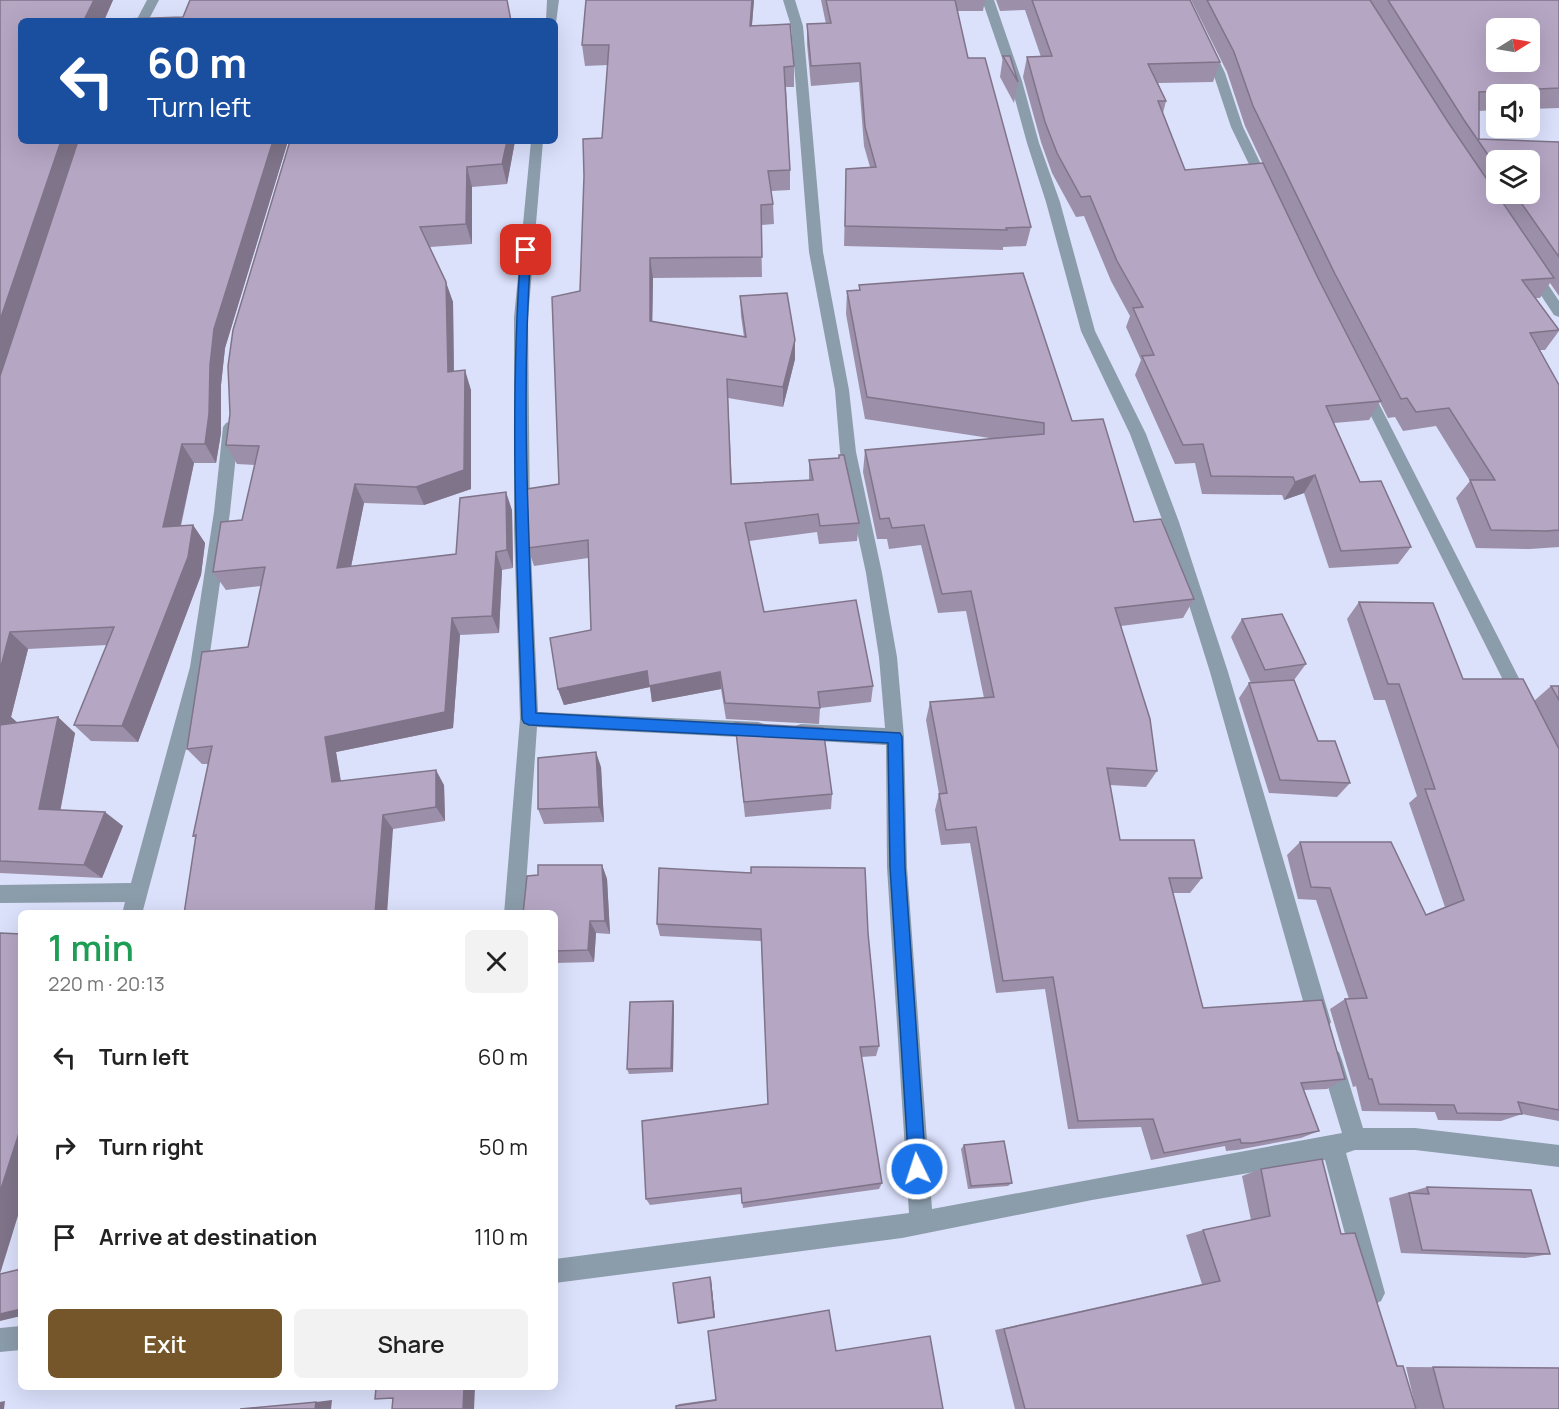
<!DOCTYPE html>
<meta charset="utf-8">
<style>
:root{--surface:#fff;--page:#f2f2f2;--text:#222;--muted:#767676;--accent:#74562a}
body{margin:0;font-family:Manrope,sans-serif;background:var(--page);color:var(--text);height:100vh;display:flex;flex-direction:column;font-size:22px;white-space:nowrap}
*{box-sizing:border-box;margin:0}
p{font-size:20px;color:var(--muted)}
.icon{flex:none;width:33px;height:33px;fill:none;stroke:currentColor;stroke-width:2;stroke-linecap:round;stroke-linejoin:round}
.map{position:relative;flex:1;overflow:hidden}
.side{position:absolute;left:18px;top:910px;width:540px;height:480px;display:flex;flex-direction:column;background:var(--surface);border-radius:9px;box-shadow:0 6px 24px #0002}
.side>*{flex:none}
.top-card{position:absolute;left:18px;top:18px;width:540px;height:126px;border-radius:9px;box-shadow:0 6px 24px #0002;background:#1a4fa0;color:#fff;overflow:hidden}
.needle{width:39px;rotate:79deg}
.tools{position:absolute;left:1486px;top:18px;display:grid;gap:12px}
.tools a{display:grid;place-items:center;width:54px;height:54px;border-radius:9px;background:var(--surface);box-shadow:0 6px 24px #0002;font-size:30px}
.pin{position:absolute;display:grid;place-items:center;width:51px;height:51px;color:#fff;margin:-26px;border-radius:12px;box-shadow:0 3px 9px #0006}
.me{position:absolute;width:66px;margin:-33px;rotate:356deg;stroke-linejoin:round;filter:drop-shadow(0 0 4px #0008)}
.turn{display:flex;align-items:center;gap:21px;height:126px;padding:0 30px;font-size:27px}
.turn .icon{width:78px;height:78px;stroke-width:2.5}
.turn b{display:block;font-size:42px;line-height:51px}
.round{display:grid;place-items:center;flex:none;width:63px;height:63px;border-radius:9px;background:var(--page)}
.summary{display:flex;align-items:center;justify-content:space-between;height:102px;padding:0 30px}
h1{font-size:36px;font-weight:600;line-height:45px;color:#1e9e55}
.cta{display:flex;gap:12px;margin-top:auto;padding:12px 30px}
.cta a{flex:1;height:69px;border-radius:9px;background:var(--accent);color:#fff;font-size:24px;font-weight:600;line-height:69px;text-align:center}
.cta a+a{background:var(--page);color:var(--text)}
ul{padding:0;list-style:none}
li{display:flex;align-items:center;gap:18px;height:90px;padding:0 30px}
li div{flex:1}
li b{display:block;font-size:22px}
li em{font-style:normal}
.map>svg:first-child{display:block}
</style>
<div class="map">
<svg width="1559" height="1409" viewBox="0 0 1559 1409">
<rect width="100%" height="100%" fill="#dbe0fb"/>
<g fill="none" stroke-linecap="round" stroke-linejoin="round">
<g fill="#8b9cab" fill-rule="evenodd">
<polygon points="147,0 159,0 148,21 136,21"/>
<polygon points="547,0 559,0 556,23 555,21 546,21"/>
<polygon points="783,0 795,0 803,26 823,252 849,390 856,452 882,573 897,657 904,737 907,867 932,1209 1342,1133 1320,1060 1323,1052 1331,1049 1339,1052 1342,1060 1363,1128 1415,1128 1559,1145 1559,1167 1415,1150 1355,1150 1346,1153 1385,1293 1381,1301 1373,1305 1365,1301 1361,1293 1325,1160 1092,1200 902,1238 555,1283 555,1259 909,1213 887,867 886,745 801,740 795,738 792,732 795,726 801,724 885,728 879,657 866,573 840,452 835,390 809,252 791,26"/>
<polygon points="982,0 994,0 1022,81 1039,143 1060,202 1095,331 1146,434 1179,522 1228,672 1331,1022 1327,1029 1320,1033 1313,1029 1309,1022 1210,672 1163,522 1130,434 1081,331 1046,202 1027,143 1010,81"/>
<polygon points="1207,45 1213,48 1225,73 1243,127 1271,185 1270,188 1265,189 1259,185 1231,127 1213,73 1201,48"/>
<polygon points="531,141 543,141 528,318 530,528 538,712 758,722 764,724 767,730 764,736 758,738 537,727 524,914 504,914 520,719 514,528 514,318"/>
<polygon points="1532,267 1537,268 1559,301 1559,317 1554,315 1525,271"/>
<polygon points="1364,383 1371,388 1528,696 1531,701 1528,706 1522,709 1516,706 1357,388"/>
<polygon points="231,421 236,423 239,427 230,512 208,667 142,914 122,914 125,902 0,903 0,885 131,883 190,667 214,512 223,427 226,423"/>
<polygon points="21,1326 21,1350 0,1352 0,1328"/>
</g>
</g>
<g fill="#9c8fa9" fill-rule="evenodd">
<polygon points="0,0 113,0 104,20 183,17 190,0 507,0 511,21 21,21 21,141 288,141 225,348 221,385 221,433 216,463 194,463 181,526 193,525 205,543 201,575 138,742 91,741 74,725 107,645 28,649 11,717 18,723 75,733 60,810 123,826 102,878 0,873"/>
<polygon points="586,0 754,0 752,26 794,66 794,87 786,87 790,170 790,190 771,191 773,204 774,224 761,225 762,277 653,278 652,322 744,337 741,316 740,296 795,359 783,407 728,398 732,484 809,480 809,460 859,523 857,541 819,544 817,532 749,541 764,612 873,686 871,702 820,708 819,724 726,719 721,689 652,702 650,687 564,705 558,689 591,630 588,558 534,566 528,548 559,484 580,291 602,138 608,65 585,66 582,45"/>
<polygon points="821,0 985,0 983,11 957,11 968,58 1031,227 1026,246 1003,247 1003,250 844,246 846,169 870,167 864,146 859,82 811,86 807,44 807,24 826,24"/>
<path d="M 996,0 L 1190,0 L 1220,62 L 1213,82 L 1158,83 L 1166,101 L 1163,113 L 1185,170 L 1316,276 L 1245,126 L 1227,72 L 1191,0 L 1559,0 L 1559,108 L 1530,109 L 1530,94 L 1497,94 L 1497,110 L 1479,111 L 1479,139 L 1559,142 L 1559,296 L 1550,283 L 1540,298 L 1535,298 L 1559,331 L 1545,350 L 1540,350 L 1559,385 L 1559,547 L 1530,549 L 1476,548 L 1456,498 L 1470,481 L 1436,426 L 1403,431 L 1395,417 L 1388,418 L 1380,402 L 1369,420 L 1334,423 L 1360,482 L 1411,547 L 1398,564 L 1329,568 L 1304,493 L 1284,500 L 1282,495 L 1202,494 L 1195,463 L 1175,464 L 1135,375 L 1141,360 L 1126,327 L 1130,316 L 1111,281 L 1084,216 L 1076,217 L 1052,173 L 1041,142 L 1023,77 L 1027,57 L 1041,57 L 1025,10 L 1000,11 ZM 1497,160 L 1530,194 L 1497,194 Z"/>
<polygon points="1003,56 1018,82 1014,103 1000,77"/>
<polygon points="290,141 515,141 507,184 472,187 472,244 430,247 453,302 454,371 471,390 471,489 424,505 364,503 351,567 456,554 512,510 513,568 502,570 499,633 460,635 453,728 336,752 341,781 444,785 445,821 393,829 196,838 193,836 208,764 202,764 187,749 248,647 261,586 226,590 213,572 242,520 255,465 237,464 226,445"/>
<polygon points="859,285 1072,421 1134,522 1194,599 1183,618 1121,626 1157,771 1146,787 1110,785 1120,840 1202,878 1190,893 1173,893 1203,1008 1345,1079 1327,1089 1304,1090 1319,1131 1301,1138 1237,1150 1226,1151 1225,1146 1151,1160 1141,1127 1068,1129 1045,989 996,993 970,843 941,845 935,810 939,794 926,720 930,702 984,698 966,611 938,613 921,545 889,549 887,539 877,539 863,472 865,450 996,439 865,419 846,314 847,291 859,290"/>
<polygon points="1359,602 1463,679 1534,701 1551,686 1559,686 1559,1121 1522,1114 1501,1121 1438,1120 1435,1112 1362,1111 1356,1086 1353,1087 1330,1009 1345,999 1349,999 1316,900 1298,899 1287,855 1300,842 1426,915 1445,907 1409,803 1417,796 1385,700 1374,700 1347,619"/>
<polygon points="1242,619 1306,664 1294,680 1318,741 1350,783 1337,797 1269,793 1239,698 1249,683 1251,683 1231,637"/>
<polygon points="735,723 832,794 831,809 745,817"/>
<polygon points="601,767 604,822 544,824 538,809"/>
<polygon points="602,865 607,879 610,934 596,933 594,962 555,963 555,914 538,875"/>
<polygon points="657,924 868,933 879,1046 876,1056 861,1057 882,1183 879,1189 743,1208 741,1194 650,1205 646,1199 768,1104 761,941 660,936"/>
<polygon points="673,1001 674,1006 673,1072 629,1074 627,1069"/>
<polygon points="964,1145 1012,1183 1008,1186 968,1189 961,1149"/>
<polygon points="1261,1169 1341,1234 1416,1409 1015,1409 995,1330 1202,1284 1186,1235 1203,1230 1251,1220 1242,1176"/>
<polygon points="1427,1187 1550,1254 1525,1258 1401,1253 1389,1198"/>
<polygon points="711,1279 715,1318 679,1324 678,1323"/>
<polygon points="836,1351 943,1409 676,1406 679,1404 716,1399"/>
<polygon points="1406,1367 1559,1368 1559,1409 1416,1409"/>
</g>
<g fill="#7f7489">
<polygon points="94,0 113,0 104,21 85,18"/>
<polygon points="752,0 754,0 750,46 750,26"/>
<polygon points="61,141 80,141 0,386 0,320"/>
<polygon points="273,141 288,141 225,348 221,385 221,433 216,463 205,444 210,365 214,329"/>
<polygon points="507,141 515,141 507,184 502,164"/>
<polygon points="467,167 472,187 472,244 466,224"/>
<polygon points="650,258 653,278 652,341 650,321"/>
<polygon points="446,282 453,302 454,391 448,372"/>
<polygon points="795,340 795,359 783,407 783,387"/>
<polygon points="465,370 471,390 471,489 424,505 416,487"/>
<polygon points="182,444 194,463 176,545 163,527"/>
<polygon points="1315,475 1304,493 1284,500 1295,482"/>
<polygon points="355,484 364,503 347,586 337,568"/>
<polygon points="506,492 512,510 513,568 507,550"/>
<polygon points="193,525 205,543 201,575 138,742 122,726"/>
<polygon points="496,552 502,570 499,633 492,616"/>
<polygon points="452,618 460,635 453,728 336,752 343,796 332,782 325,737"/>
<polygon points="10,632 28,649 11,717 20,725 0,730 0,670"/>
<polygon points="647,671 720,672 721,689 652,702 650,687 564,705 558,689"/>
<polygon points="58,717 75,733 58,823 39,809"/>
<polygon points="596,752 601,767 604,822 599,807"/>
<polygon points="436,770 444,785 445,821 436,807"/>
<polygon points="105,812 123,826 102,878 84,865"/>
<polygon points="383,815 393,829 387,914 375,914"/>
<polygon points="602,865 607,879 610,934 605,921"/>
<polygon points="590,921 596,933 594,962 588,950"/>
<polygon points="673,1001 674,1006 673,1072 671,1068"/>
<polygon points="21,1127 21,1206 0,1274 0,1192"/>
<polygon points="710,1277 711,1279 715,1318 714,1317"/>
<polygon points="21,1309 21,1316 0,1321 0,1314"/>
<polygon points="464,1388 475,1388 474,1409 463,1409"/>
<polygon points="332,1400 331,1409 315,1409 316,1402"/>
<polygon points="5,1401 4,1409 0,1409 0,1402"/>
</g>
<g fill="#b5a6c4" stroke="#7f7489" stroke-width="1.5" fill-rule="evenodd">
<polygon points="0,0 94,0 85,18 95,18 94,20 183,17 190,0 507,0 511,21 21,21 21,141 61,141 0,320"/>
<polygon points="586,0 752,0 750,26 790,24 794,66 784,67 790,170 768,171 773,204 761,205 762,257 650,258 650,321 746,337 740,296 787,293 795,340 783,387 727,379 731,484 813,480 809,460 839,458 839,455 844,455 859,523 820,526 818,514 745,523 764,612 856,600 873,686 818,692 820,708 725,703 720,672 649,686 647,671 558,689 550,638 591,630 588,540 528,548 527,489 559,484 552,297 580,291 584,176 583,139 602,138 609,45 582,45"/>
<polygon points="826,0 955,0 968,58 985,58 1031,227 1006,228 1007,230 845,226 846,169 876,167 865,127 860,63 811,66 807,24 831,23"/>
<polygon points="1032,0 1190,0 1220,62 1148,64 1166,101 1158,101 1185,170 1263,163 1317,276 1381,401 1326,406 1360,482 1381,481 1411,547 1341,551 1315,475 1295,482 1293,477 1211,476 1203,444 1183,445 1142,356 1154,355 1133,308 1143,307 1117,261 1090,196 1081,197 1057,153 1045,122 1027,57 1052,56"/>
<polygon points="1207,0 1370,0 1448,122 1554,278 1522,280 1559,330 1530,333 1559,385 1559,530 1546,531 1491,530 1470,480 1495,480 1449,408 1416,412 1407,398 1401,399 1335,274 1253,106 1234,52"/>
<path d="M 1388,0 L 1559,0 L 1559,88 L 1479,92 L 1479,139 L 1559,142 L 1559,257 L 1515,194 L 1530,194 L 1530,160 L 1497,160 L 1497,168 L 1464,120 ZM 1497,28 L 1530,28 L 1530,62 L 1497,62 Z"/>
<polygon points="1003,56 1010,56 1018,82"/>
<polygon points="78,141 273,141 214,329 210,365 209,414 205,444 182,444 163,527 193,525 188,557 122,726 74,725 114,627 10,632 0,670 0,376"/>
<polygon points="290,141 507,141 502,164 467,167 466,224 420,227 446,282 448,372 465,370 464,470 416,487 355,484 337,568 456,554 460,498 506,492 507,550 496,552 492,616 452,618 445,712 325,737 332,782 436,770 436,807 383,815 375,914 184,914 196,835 193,836 212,746 187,749 202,652 248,647 265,567 213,572 221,522 242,520 259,446 226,445 230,414 228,366 233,330"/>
<polygon points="1023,273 1072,421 1103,419 1134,522 1161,519 1194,599 1115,608 1150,719 1157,771 1107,768 1120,840 1194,840 1202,878 1169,878 1203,1008 1322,1000 1345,1079 1301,1083 1319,1131 1253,1143 1241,1143 1240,1139 1164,1153 1153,1119 1078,1121 1053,977 1003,981 976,827 946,830 939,794 947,793 930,702 994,697 971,591 942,594 924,525 892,528 889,518 880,519 865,450 1044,434 1044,423 867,397 847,291 860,290 859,285"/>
<polygon points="1359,602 1433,603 1463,679 1523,679 1559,749 1559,1110 1518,1102 1522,1114 1457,1113 1454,1105 1379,1104 1372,1079 1369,1079 1345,999 1367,998 1330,888 1311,887 1300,842 1391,842 1426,915 1464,900 1425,789 1435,789 1399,684 1388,684"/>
<polygon points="1282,614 1306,664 1265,670 1242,619"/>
<polygon points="1294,680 1318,741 1335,741 1350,783 1280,780 1249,683"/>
<polygon points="1551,686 1559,686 1559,700"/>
<polygon points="58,717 39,809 105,812 84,865 0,861 0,725"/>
<polygon points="735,723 823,728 832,794 744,802"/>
<polygon points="596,752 599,807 538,809 538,758"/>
<polygon points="538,865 602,865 605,921 590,921 588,950 555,951 555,914 523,914 527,876 538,875"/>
<polygon points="751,867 865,868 868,933 879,1046 860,1047 882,1183 742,1203 741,1188 646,1199 642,1121 768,1104 761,929 657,924 659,868 751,873"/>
<polygon points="0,933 21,934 21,1127 0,1192"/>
<polygon points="673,1001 671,1068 627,1069 630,1002"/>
<polygon points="1004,1141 1012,1183 971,1186 964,1145"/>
<polygon points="1322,1159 1341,1234 1355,1233 1397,1366 1403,1366 1416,1409 1025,1409 1004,1329 1220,1281 1203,1230 1270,1216 1261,1169"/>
<polygon points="1427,1187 1531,1190 1550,1254 1422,1250 1409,1193 1429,1194"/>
<polygon points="21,1269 21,1309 0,1314 0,1274"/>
<polygon points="710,1277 714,1317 678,1323 673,1283"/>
<polygon points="829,1310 836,1351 930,1336 943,1409 676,1409 676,1406 716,1400 708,1331"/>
<polygon points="1433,1367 1559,1368 1559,1409 1444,1409"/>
<polygon points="376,1388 464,1388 463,1409 392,1409 393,1398 375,1399"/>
<polygon points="316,1402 315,1409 240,1409"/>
</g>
<path fill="#1a73e8" stroke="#114b97" stroke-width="1.5" d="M 526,247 L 531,250 C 520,404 530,559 536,713 L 900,733 L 902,737 L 905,867 L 926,1169 L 923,1175 L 917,1178 L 911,1175 L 909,1169 L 890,867 L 888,743 L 529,725 L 524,723 L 522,719 C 517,563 509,406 521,250 Z"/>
</svg>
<div class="tools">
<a><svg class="needle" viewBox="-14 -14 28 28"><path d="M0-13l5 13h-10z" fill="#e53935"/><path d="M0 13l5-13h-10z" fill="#767676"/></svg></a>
<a><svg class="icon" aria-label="sound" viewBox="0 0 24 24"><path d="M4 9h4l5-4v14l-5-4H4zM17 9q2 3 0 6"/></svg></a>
<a><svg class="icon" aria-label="layers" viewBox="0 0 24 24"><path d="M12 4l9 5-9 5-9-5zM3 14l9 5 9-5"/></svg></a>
</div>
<div class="pin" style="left:526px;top:250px;background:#d93025"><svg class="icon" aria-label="arrive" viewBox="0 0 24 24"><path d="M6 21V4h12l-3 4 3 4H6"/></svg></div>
<svg class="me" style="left:917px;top:1169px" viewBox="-20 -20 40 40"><circle r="17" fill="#1a73e8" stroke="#fff" stroke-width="3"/><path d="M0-11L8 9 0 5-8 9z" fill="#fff"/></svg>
<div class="top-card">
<div class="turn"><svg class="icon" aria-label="left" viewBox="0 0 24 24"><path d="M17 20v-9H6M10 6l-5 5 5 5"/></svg><div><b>60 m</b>Turn left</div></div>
</div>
<section class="side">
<div class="summary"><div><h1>1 min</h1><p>220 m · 20:13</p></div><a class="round"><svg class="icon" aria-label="close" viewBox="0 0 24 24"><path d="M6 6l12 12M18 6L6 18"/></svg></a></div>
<ul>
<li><svg class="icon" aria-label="left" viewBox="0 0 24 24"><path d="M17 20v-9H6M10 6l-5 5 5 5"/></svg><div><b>Turn left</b></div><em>60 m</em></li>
<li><svg class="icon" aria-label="right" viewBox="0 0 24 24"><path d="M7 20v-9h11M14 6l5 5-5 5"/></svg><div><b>Turn right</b></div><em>50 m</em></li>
<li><svg class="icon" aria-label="arrive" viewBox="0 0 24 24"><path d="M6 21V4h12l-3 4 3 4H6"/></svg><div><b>Arrive at destination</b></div><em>110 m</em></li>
</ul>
<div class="cta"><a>Exit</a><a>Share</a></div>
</section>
</div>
